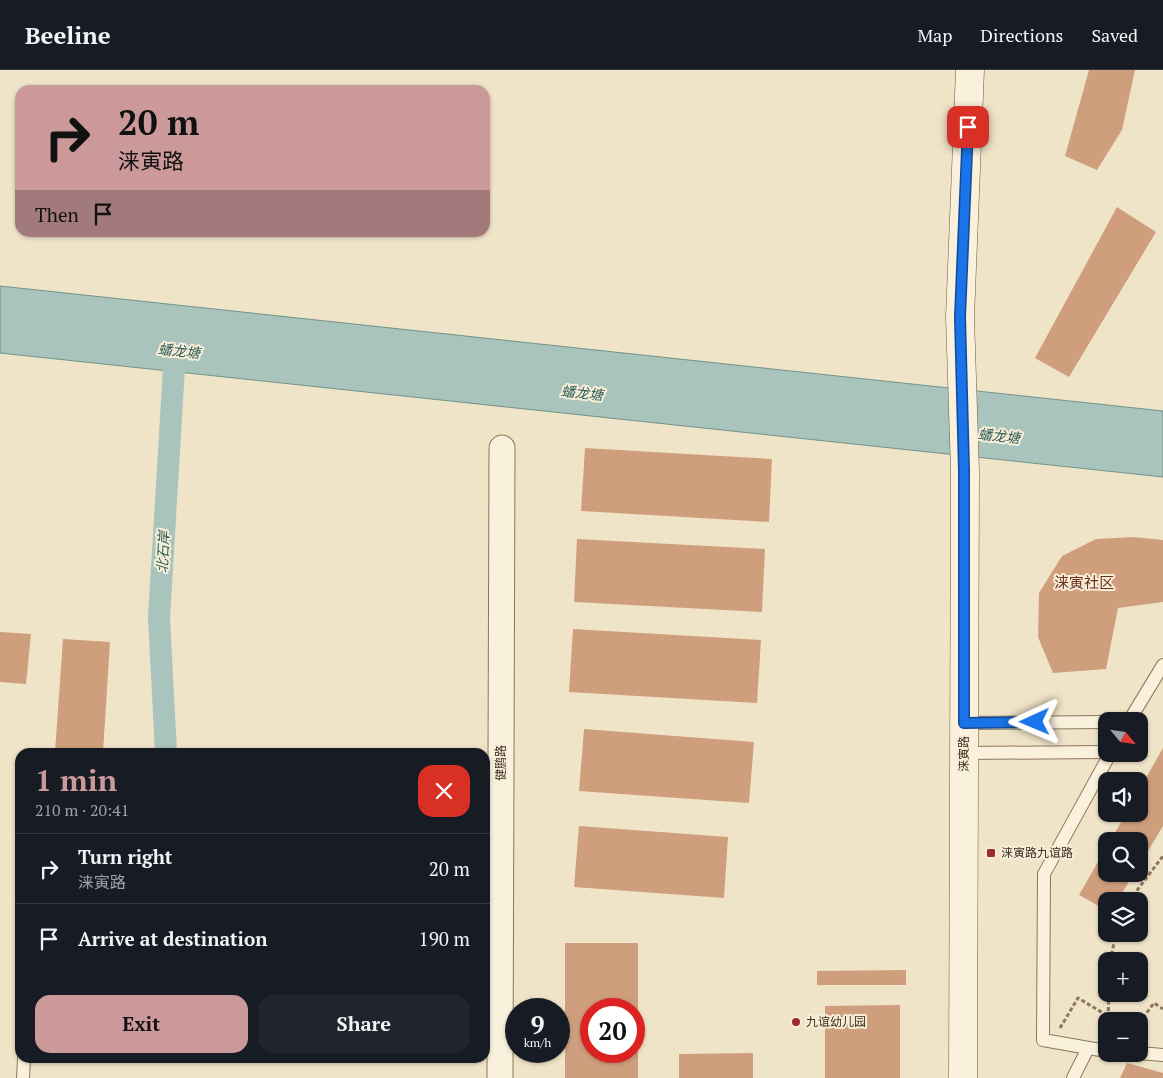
<!DOCTYPE html>
<meta charset="utf-8">
<style>
:root{--surface:#171b24;--page:#20242c;--text:#f1f3f6;--muted:#9ea1a6;--line:#363941;--accent:#cc999b}
body{margin:0;font-family:"PT Serif","Noto Sans SC",serif;background:var(--page);color:var(--text);height:100vh;display:flex;flex-direction:column;font-size:19px;white-space:nowrap}
*{box-sizing:border-box;margin:0}
p{font-size:16px;color:var(--muted)}
.icon{flex:none;width:28px;height:28px;fill:none;stroke:currentColor;stroke-width:2;stroke-linecap:round;stroke-linejoin:round}
.map{position:relative;flex:1;overflow:hidden}
.sheet{position:absolute;left:15px;top:678px;width:475px;height:315px;display:flex;flex-direction:column;background:var(--surface);border-radius:15px;box-shadow:0 1px 4px #0004}
.sheet>*{flex:none}
.hud{position:absolute;left:15px;top:15px;width:475px;height:152px;border-radius:15px;box-shadow:0 1px 4px #0004;background:#cc999b;color:#111;overflow:hidden}
.needle{width:32px;rotate:119deg}
.tools{position:absolute;left:1098px;top:642px;display:grid;gap:10px}
.tools a{display:grid;place-items:center;width:50px;height:50px;border-radius:10px;background:var(--surface);box-shadow:0 1px 4px #0004;font-size:25px}
.speed{position:absolute;left:505px;top:928px;display:flex;gap:10px;font-size:25px;font-weight:700;text-align:center}
.speed>*{display:grid;place-content:center;width:65px;height:65px;border-radius:50%;background:var(--surface);box-shadow:0 1px 4px #0004;line-height:1}
.speed small{font-size:12px;font-weight:400}
.speed .limit{border:8px solid #d22;background:#fff;color:#111}
.pin{position:absolute;display:grid;place-items:center;width:42px;height:42px;color:#fff;margin:-21px;border-radius:10px;box-shadow:0 2px 8px #0006}
.me{position:absolute;width:55px;margin:-28px;rotate:269deg;stroke-linejoin:round;filter:drop-shadow(0 0 4px #0008)}
.turn{display:flex;align-items:center;gap:18px;height:105px;padding:0 20px;font-size:22px}
.turn .icon{width:65px;height:65px;stroke-width:2.5}
.turn b{display:block;font-size:35px;line-height:42px}
.then{display:flex;align-items:center;height:48px;padding:0 20px;background:#0003;gap:10px;font-size:19px}
.round{display:grid;place-items:center;flex:none;width:52px;height:52px;border-radius:15px;background:var(--page)}
.summary{display:flex;align-items:center;justify-content:space-between;height:85px;padding:0 20px}
h1{font-size:30px;font-weight:700;line-height:38px;color:var(--accent)}
.button{display:flex;gap:10px;margin-top:auto;padding:10px 20px}
.button a{flex:1;height:58px;border-radius:15px;background:var(--accent);color:#111;font-size:20px;font-weight:700;line-height:58px;text-align:center}
.button a+a{background:var(--page);color:var(--text)}
ul{padding:0;list-style:none}
li{display:flex;align-items:center;gap:15px;height:70px;padding:0 20px;border-top:1px solid var(--line)}
li div{flex:1}
li b{display:block;font-size:19px}
li em{font-style:normal}
header{display:flex;align-items:center;gap:30px;box-sizing:border-box;height:70px;padding:0 25px;background:var(--surface);border-bottom:1px solid var(--line)}
header strong{font-size:24px}
nav{display:flex;gap:28px;margin-inline-start:auto;font-size:18px}
.map>svg:first-child{display:block}
</style>
<header>
<strong>Beeline</strong>
<nav><a>Map</a><a>Directions</a><a>Saved</a></nav>
</header>
<div class="map">
<svg width="1163" height="1008" viewBox="0 0 1163 1008">
<rect width="100%" height="100%" fill="#f0e4c8"/>
<polygon fill="#a9c4bc" stroke="#6f938a" points="0,216 1163,341 1163,407 0,283"/>
<g fill="none" stroke-linecap="round" stroke-linejoin="round">
<polyline stroke="#a9c4bc" stroke-width="22" points="166,682 159,548 175,281"/>
</g>
<g fill="#cf9f7d" fill-rule="evenodd">
<polygon points="1089,0 1135,0 1122,60 1097,100 1065,86"/>
<polygon points="1117,137 1156,162 1069,307 1035,288"/>
<polygon points="585,378 772,389 769,452 581,441"/>
<polygon points="1133,467 1163,470 1163,532 1118,538 1106,599 1053,603 1038,567 1039,523 1062,486 1096,469"/>
<polygon points="577,469 765,479 762,542 574,532"/>
<polygon points="573,559 761,570 757,633 569,622"/>
<polygon points="0,562 31,564 26,614 0,612"/>
<polygon points="63,569 110,572 103,682 55,682"/>
<polygon points="584,659 754,672 749,733 579,721"/>
<polygon points="1163,678 1163,756 1139,796 1139,771 1110,771 1126,744 1139,744 1139,720"/>
<polygon points="579,756 728,767 724,828 574,817"/>
<polygon points="1106,778 1106,804 1134,804 1117,831 1106,831 1106,840 1079,825"/>
<path d="M 565,873 L 638,873 L 638,1008 L 565,1008 ZM 591,939 L 634,939 L 634,981 L 591,981 Z"/>
<polygon points="906,900 906,915 817,915 817,901"/>
<polygon points="900,935 900,1008 825,1008 825,936"/>
<polygon points="753,983 753,1008 679,1008 679,984"/>
<polygon points="1127,993 1163,1003 1163,1008 1120,1008"/>
</g>
<g fill="none" stroke-linecap="round" stroke-linejoin="round">
<defs>
<g id="lane">
<polyline points="1129,651 1163,595"/>
<polyline points="964,653 1106,652"/>
<polyline points="964,683 1106,682"/>
<polyline points="1106,981 1043,970 1044,804 1110,684"/>
<polyline points="1139,983 1163,985"/>
<polyline points="23,1008 24,988"/>
<polyline points="1073,1008 1088,978"/>
</g>
<polyline id="street" points="500,1008 502,378"/>
<polyline id="secondary" points="963,1008 965,401 960,247 970,0"/>
</defs>
<use href="#lane" stroke="#8d765c" stroke-width="14"/>
<use href="#street" stroke="#8d765c" stroke-width="27"/>
<use href="#secondary" stroke="#6f573f" stroke-width="29"/>
<g stroke="#8d765c" stroke-width="3" stroke-dasharray="4 2.5" stroke-linecap="butt">
<polyline points="1129,831 1163,786"/>
<polyline points="1110,891 1116,864"/>
<polyline points="1109,924 1108,946 1117,951"/>
<polyline points="1139,953 1154,933 1163,939"/>
<polyline points="1060,958 1078,928 1108,946"/>
</g>
<use href="#lane" stroke="#faf1dc" stroke-width="12"/>
<use href="#street" stroke="#faf1dc" stroke-width="25"/>
<use href="#secondary" stroke="#faf1dc" stroke-width="28"/>
</g>
<g fill="none" stroke-linecap="round" stroke-linejoin="round">
<defs>
<polyline id="route" points="968,57 960,247 964,401 964,653 1035,652"/>
</defs>
<use href="#route" stroke="#114b97" stroke-width="12"/>
<use href="#route" stroke="#1a73e8" stroke-width="9"/>
</g>
<g fill="#9e2a2b" stroke="#f7eed8" stroke-width="2">
<rect x="986" y="778" width="10" height="10" rx="2.5"/>
<circle cx="796" cy="952" r="5"/>
</g>
<g text-anchor="middle" stroke-width="4" stroke-linejoin="round" paint-order="stroke">
<g font-size="12" fill="#3d2e20" stroke="#f7eed8">
<text transform="translate(964 684) rotate(-90)" y="4">涞寅路</text>
<text transform="translate(501 693) rotate(-90)" y="4">健鹏路</text>
</g>
<g font-size="12" fill="#3d2e20" stroke="#f7eed8" text-anchor="start">
<text x="1001" y="787">涞寅路九谊路</text>
<text x="806" y="956">九谊幼儿园</text>
</g>
<g font-size="14" font-style="italic" fill="#2f5d5a" stroke="#f7eed8">
<text transform="translate(179 281) rotate(6)" y="5">蟠龙塘</text>
<text transform="translate(582 323) rotate(6)" y="5">蟠龙塘</text>
<text transform="translate(999 366) rotate(6)" y="5">蟠龙塘</text>
<text transform="translate(163 482) rotate(-87)" y="5">北石岸</text>
</g>
<g font-size="15" fill="#6b2e1e" stroke="#f7eed8">
<text x="1084" y="518">涞寅社区</text>
</g>
</g>
</svg>
<div class="tools">
<a><svg class="needle" viewBox="-14 -14 28 28"><path d="M0-13l5 13h-10z" fill="#e53935"/><path d="M0 13l5-13h-10z" fill="#9ea1a6"/></svg></a>
<a><svg class="icon" aria-label="sound" viewBox="0 0 24 24"><path d="M4 9h4l5-4v14l-5-4H4zM17 9q2 3 0 6"/></svg></a>
<a><svg class="icon" aria-label="search" viewBox="0 0 24 24"><circle cx="10" cy="10" r="6"/><path d="M15 15l6 6"/></svg></a>
<a><svg class="icon" aria-label="layers" viewBox="0 0 24 24"><path d="M12 4l9 5-9 5-9-5zM3 14l9 5 9-5"/></svg></a>
<a>+</a>
<a>−</a>
</div>
<div class="speed"><div>9<small>km/h</small></div><div class="limit">20</div></div>
<div class="pin" style="left:968px;top:57px;background:#d93025"><svg class="icon" aria-label="arrive" viewBox="0 0 24 24"><path d="M6 21V4h12l-3 4 3 4H6"/></svg></div>
<svg class="me" style="left:1035px;top:652px" viewBox="-20 -20 40 40"><path d="M0-17L14 15 0 8-14 15z" fill="#1a73e8" stroke="#fff" stroke-width="4"/></svg>
<div class="hud">
<div class="turn"><svg class="icon" aria-label="right" viewBox="0 0 24 24"><path d="M7 20v-9h11M14 6l5 5-5 5"/></svg><div><b>20 m</b>涞寅路</div></div>
<div class="then">Then<svg class="icon" aria-label="arrive" viewBox="0 0 24 24"><path d="M6 21V4h12l-3 4 3 4H6"/></svg></div>
</div>
<section class="sheet">
<div class="summary"><div><h1>1 min</h1><p>210 m · 20:41</p></div><a class="round" style="background:#d93025;color:#fff"><svg class="icon" aria-label="close" viewBox="0 0 24 24"><path d="M6 6l12 12M18 6L6 18"/></svg></a></div>
<ul>
<li><svg class="icon" aria-label="right" viewBox="0 0 24 24"><path d="M7 20v-9h11M14 6l5 5-5 5"/></svg><div><b>Turn right</b><p>涞寅路</p></div><em>20 m</em></li>
<li><svg class="icon" aria-label="arrive" viewBox="0 0 24 24"><path d="M6 21V4h12l-3 4 3 4H6"/></svg><div><b>Arrive at destination</b></div><em>190 m</em></li>
</ul>
<div class="button"><a>Exit</a><a>Share</a></div>
</section>
</div>
